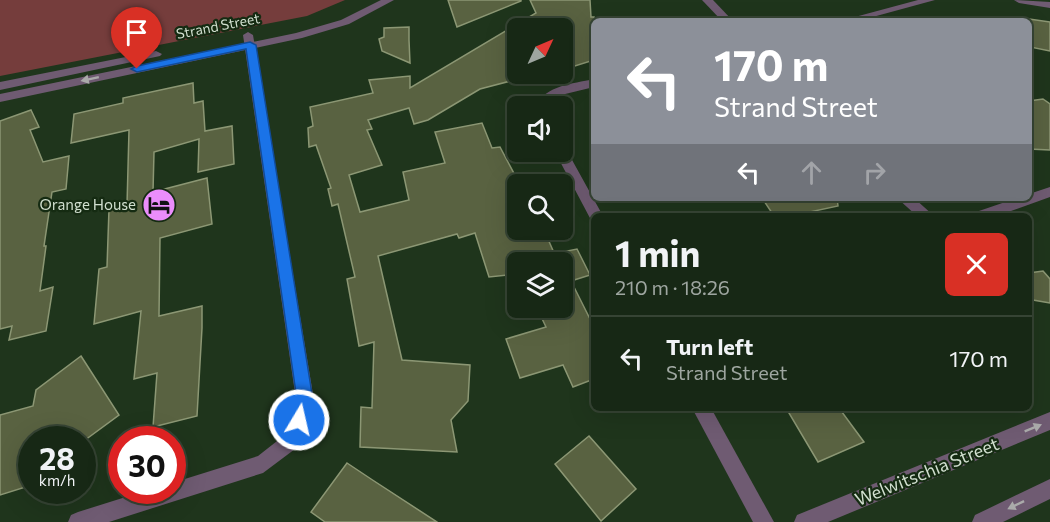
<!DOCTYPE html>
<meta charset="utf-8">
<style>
:root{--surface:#172815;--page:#243422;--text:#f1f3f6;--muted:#9ea6a0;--line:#364434}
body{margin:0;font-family:Commissioner,sans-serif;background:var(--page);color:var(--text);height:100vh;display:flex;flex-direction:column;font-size:22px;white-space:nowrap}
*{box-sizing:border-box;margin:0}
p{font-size:20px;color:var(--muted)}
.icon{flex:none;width:33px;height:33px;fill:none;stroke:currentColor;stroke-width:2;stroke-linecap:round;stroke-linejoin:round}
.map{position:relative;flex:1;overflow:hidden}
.sheet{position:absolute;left:591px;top:213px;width:441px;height:198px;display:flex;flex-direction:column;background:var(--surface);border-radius:9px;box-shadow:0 6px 24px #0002,0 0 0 2px var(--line)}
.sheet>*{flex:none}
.hud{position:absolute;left:591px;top:18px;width:441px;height:183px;border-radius:9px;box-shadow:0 6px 24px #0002,0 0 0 2px var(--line);background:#8c9099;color:#fff;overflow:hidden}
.needle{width:39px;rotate:46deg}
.controls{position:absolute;left:507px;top:18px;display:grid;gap:12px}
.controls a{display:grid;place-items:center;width:66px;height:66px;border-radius:9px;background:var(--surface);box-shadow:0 6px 24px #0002,0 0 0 2px var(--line);font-size:30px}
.speed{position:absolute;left:18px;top:426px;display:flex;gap:12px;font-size:30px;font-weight:700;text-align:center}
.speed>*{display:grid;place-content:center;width:78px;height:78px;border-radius:50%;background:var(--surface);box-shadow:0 6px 24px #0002,0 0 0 2px var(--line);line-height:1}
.speed small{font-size:15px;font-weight:400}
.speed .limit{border:9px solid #d22;background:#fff;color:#111}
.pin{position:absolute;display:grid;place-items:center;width:51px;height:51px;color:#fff;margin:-62px -26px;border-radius:50% 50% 50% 0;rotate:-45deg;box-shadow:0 0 6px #0007}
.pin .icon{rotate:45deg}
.me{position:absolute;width:66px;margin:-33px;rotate:9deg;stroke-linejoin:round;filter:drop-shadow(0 0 4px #0008)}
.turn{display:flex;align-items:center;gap:21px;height:126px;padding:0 24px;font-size:27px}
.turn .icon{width:78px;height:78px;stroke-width:2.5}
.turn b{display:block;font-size:42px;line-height:51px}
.lanes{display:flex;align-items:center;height:57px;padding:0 24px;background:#0003;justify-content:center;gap:30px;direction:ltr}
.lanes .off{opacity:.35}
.round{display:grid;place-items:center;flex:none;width:63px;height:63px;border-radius:9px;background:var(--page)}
.headline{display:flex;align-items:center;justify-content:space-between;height:102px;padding:0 24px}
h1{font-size:36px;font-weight:700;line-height:45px}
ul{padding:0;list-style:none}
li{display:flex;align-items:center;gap:18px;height:84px;padding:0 24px;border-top:2px solid var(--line)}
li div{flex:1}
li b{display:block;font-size:22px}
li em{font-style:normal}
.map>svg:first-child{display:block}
</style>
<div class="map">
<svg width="1050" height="522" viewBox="0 0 1050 522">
<rect width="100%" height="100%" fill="#1f351c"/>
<polygon fill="#753d3c" points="0,0 345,0 307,16 0,76"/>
<g fill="#596241" stroke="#8c9774" stroke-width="1.5">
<polygon points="448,0 521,0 521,1 457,27"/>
<polygon points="530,0 590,0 591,17 594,17 594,60 562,70 562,28 518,28 518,79 480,89 428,120 414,124 409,108 368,120 372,129 367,130 382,165 349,175 360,212 409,200 403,172 445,163 435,132 482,123 492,148 500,147 518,181 518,230 544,230 558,262 518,262 518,274 489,277 475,233 459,238 457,234 378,256 402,360 470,365 468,401 451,420 457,452 360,447 361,407 372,408 374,342 359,346 347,279 355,277 338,204 332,206 328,189 331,188 316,145 309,147 308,128 313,126 310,107 373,93 369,80 410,76 410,88 536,13"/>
<polygon points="1029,19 1050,22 1050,51 1030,47"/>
<polygon points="409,27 409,40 410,63 382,51 379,39 384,37 384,28"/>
<polygon points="193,83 194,103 203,101 205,131 232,126 234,164 198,172 199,139 154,152 153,192 207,178 212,224 160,238 159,316 202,306 202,328 197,416 153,427 157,373 134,379 141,311 94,324 99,269 107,267 109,209 127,205 129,130 71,143 74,114 123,103 123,98"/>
<polygon points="1043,99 1050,104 1050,150 1029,149 1029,101"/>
<polygon points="31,110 39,127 30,130 43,162 69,156 66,189 52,192 44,246 46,246 40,291 53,287 46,331 9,340 12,326 0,329 0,121"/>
<polygon points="762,198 837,198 838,206 791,216 774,216"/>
<polygon points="577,249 590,275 571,281 594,327 594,379 573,387 563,365 520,378 506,339 546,327 537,308 562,308 562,252"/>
<polygon points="1043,271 1050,279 1050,303 1033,300 1029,294 1029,273"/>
<polygon points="81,356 119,415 85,440 32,440 32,485 0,495 0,415 33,406 36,390"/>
<polygon points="786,408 839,408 864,442 818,462"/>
<polygon points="589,436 636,489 601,521 555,464"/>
<polygon points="347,463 371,479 437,522 325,522 311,512"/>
</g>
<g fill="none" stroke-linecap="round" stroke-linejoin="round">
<g fill="#6f5b72" fill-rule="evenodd">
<polygon points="702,0 713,0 733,21 722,21"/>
<polygon points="918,0 935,0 858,21 840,21"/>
<polygon points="1014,0 1050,2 1050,8 1019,3"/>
<polygon points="248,32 253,35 314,400 299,446 263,473 109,522 68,522 71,515 78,512 148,490 172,490 172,483 258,456 286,434 296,400 243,35"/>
<path d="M 594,79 L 594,87 L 561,95 L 546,106 L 534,106 C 548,85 571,84 594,79 Z"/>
<polygon points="562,148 566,149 603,216 594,216 594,221 591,220 555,152 562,152"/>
<polygon points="1050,187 1050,197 997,216 974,216 976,212 1017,198 1029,198 1029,194"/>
<polygon points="897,198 914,198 934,216 917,216"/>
<polygon points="692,408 711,408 774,522 753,522"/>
</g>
<g fill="#6f5b72" fill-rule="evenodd">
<polygon points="381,0 394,0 349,24 302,38 0,102 0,94 296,33 341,20"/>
<polygon points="156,51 162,54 160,56 0,90 0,82"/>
<polygon points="1050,412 1050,430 828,522 794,522 797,515"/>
<polygon points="1050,479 1050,499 1003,522 972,522 975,515"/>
</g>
</g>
<defs><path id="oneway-solid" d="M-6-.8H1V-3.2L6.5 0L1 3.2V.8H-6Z" transform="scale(1.5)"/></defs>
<g fill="#aaa">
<use href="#oneway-solid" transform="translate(90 79) rotate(168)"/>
<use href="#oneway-solid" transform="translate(1033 428) rotate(-22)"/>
<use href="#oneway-solid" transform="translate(1016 505) rotate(154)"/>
</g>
<polygon fill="#1a73e8" stroke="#114b97" stroke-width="1.5" points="250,42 256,45 313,400 305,425 299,428 293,425 291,420 297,400 246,49 137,72 131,69 137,66"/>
<defs>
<symbol id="hotel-disc" viewBox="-11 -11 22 22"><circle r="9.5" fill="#eb8dfb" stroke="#152b12"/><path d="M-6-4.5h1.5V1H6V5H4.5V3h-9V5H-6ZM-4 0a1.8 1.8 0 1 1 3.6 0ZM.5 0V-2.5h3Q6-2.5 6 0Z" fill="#111"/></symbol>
</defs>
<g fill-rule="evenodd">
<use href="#hotel-disc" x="140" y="186" width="38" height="38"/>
</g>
<g text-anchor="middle" stroke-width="4.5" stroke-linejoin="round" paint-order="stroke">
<g font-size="14" fill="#d1dfcf" stroke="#152b12">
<text transform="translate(218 26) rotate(-11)" y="5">Strand Street</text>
</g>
<g font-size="15" fill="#d1dfcf" stroke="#152b12" text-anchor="end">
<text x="136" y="210">Orange House</text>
</g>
<g font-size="18" fill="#d1dfcf" stroke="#152b12">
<text transform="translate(927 472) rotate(-22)" y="6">Welwitschia Street</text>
</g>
</g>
</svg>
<div class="controls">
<a><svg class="needle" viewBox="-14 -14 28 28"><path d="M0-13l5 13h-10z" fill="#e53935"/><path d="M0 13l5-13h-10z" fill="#9ea6a0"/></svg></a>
<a><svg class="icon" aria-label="sound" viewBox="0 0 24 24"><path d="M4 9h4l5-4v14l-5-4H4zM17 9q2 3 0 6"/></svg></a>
<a><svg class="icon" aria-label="search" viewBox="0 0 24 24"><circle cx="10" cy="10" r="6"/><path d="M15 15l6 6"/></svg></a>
<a><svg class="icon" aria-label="layers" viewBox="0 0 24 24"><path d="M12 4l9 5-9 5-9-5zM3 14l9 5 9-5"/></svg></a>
</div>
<div class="speed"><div>28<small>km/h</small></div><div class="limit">30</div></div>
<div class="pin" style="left:137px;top:69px;background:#d93025"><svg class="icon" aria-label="arrive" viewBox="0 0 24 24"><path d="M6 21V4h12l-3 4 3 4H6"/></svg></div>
<svg class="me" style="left:299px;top:420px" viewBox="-20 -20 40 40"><circle r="17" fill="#1a73e8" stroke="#fff" stroke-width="3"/><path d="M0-11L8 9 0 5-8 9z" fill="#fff"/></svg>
<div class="hud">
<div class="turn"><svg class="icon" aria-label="left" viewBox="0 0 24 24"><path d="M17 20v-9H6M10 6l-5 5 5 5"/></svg><div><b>170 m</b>Strand Street</div></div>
<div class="lanes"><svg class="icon" aria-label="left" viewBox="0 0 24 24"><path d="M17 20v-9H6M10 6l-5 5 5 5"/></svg><svg class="icon off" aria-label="ahead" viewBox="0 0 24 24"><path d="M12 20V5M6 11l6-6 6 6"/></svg><svg class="icon off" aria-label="right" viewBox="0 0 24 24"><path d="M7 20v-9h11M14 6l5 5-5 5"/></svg></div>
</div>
<section class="sheet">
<div class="headline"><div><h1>1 min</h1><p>210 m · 18:26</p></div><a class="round" style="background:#d93025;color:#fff"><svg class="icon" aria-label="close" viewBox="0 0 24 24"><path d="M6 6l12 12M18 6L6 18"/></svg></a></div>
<ul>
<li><svg class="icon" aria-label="left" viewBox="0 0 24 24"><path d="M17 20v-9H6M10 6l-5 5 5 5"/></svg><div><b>Turn left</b><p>Strand Street</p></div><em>170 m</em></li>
</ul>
</section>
</div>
